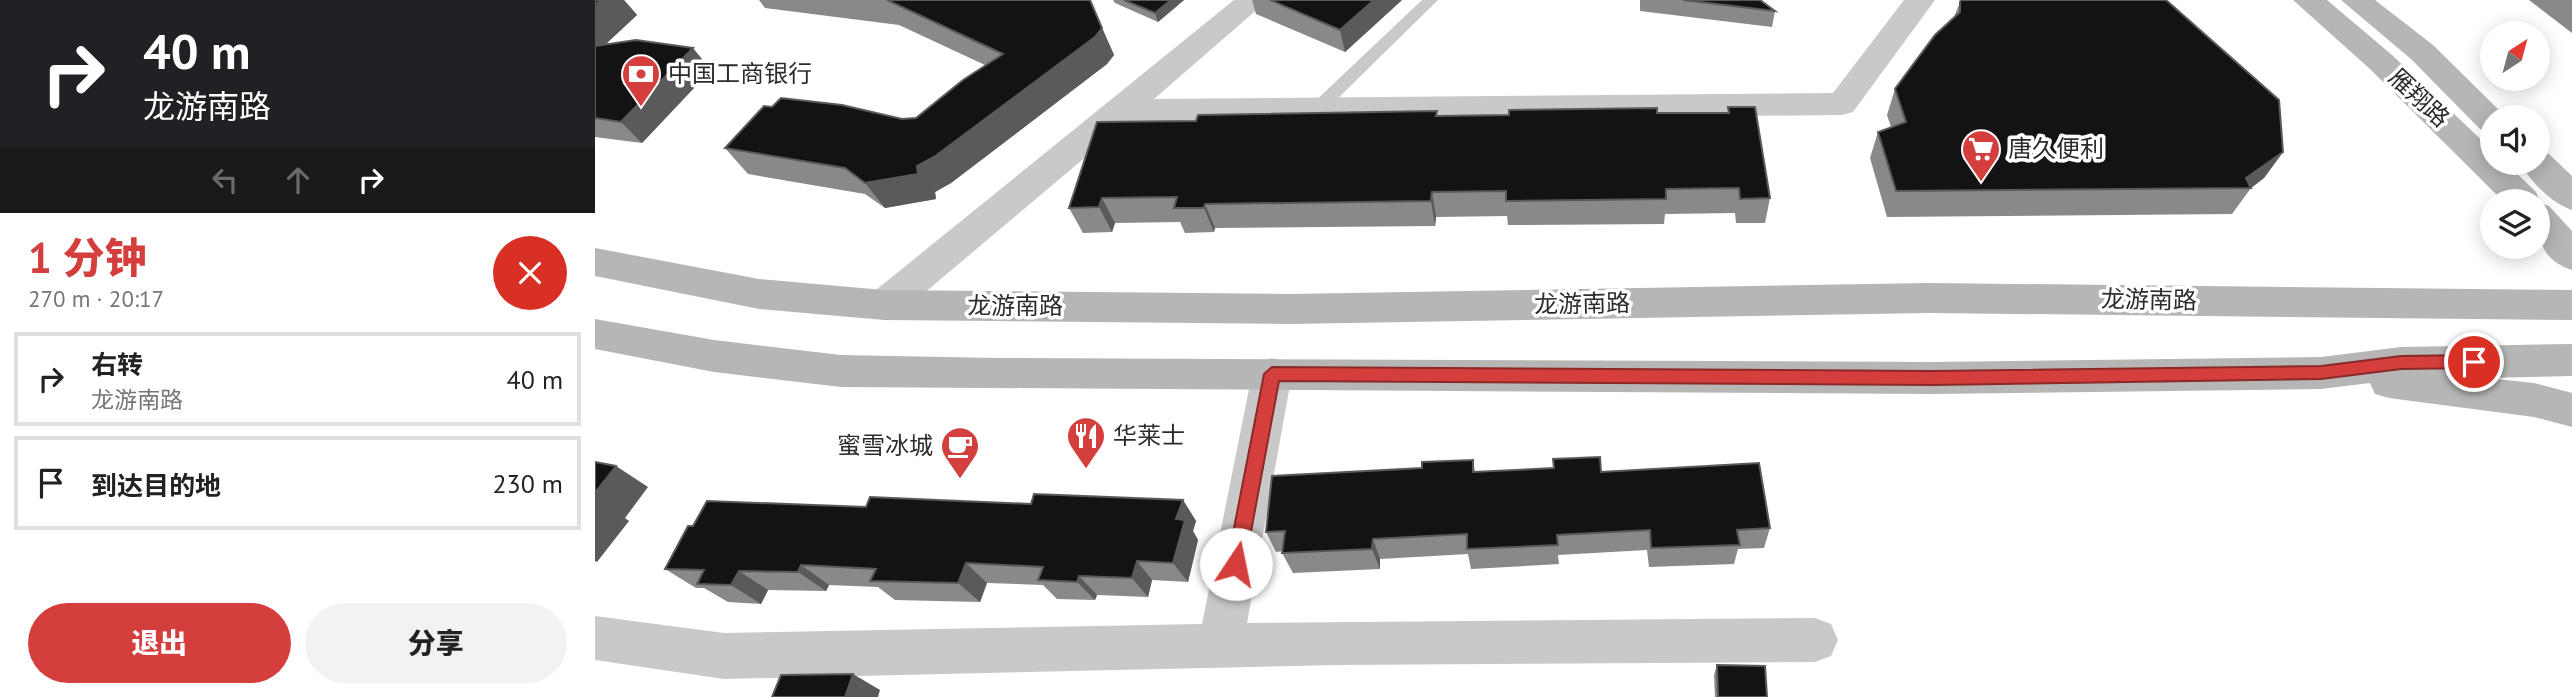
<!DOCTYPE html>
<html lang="zh">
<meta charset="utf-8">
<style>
:root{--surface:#fff;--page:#f2f2f2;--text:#222;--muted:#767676;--line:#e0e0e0;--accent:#d43f3d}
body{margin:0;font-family:"PT Sans","Noto Sans SC",sans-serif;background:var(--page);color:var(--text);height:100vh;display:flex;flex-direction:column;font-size:26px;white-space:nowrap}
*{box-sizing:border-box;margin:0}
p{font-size:23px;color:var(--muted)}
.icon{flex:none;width:38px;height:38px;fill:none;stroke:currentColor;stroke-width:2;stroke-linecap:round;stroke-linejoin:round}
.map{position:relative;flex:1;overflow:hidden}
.drawer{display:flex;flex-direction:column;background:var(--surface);width:595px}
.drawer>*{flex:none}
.top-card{background:#202124;color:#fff;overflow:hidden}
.needle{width:46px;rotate:36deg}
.controls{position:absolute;left:1885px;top:21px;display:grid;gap:14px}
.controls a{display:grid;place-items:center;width:70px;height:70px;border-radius:50%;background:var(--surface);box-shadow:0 4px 18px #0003;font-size:35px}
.pin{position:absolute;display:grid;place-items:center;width:60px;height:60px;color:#fff;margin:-30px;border:4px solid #fff;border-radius:50%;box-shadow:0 2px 7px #0007}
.me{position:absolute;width:77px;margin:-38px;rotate:11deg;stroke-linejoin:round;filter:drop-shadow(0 0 5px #0008)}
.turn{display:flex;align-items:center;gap:24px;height:147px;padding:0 28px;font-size:32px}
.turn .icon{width:91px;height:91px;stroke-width:2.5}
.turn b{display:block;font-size:49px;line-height:60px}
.lanes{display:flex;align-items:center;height:66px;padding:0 28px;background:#0003;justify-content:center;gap:35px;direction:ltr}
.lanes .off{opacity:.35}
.round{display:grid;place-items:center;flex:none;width:74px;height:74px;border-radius:37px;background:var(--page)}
.headline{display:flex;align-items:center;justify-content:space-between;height:119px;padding:0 28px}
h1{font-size:42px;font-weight:800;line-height:52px;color:var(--accent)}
.action{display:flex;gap:14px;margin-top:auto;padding:14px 28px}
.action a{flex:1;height:80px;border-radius:42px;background:var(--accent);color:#fff;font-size:28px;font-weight:800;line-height:80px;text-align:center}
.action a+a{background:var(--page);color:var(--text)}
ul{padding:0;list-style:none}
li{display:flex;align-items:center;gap:21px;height:94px;margin:0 14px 10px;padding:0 14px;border:4px solid var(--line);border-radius:0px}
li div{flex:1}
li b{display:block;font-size:26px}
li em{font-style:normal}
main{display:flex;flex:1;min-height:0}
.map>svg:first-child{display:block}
</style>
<main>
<section class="drawer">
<div class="top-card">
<div class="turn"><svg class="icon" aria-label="right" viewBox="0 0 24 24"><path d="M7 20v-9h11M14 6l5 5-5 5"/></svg><div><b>40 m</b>龙游南路</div></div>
<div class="lanes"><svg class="icon off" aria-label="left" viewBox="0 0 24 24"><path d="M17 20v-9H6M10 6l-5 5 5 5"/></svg><svg class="icon off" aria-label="ahead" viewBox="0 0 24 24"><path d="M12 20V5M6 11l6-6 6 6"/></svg><svg class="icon" aria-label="right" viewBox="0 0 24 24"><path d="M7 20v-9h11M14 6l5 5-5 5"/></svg></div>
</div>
<div class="headline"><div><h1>1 分钟</h1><p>270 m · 20:17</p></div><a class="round" style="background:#d93025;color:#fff"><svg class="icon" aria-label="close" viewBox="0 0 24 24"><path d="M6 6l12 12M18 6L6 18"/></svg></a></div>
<ul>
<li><svg class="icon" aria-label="right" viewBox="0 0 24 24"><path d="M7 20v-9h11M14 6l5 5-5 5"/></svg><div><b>右转</b><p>龙游南路</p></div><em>40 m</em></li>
<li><svg class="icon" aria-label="arrive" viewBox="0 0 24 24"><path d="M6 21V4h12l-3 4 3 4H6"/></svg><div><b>到达目的地</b></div><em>230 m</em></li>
</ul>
<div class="action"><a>退出</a><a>分享</a></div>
</section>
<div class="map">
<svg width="1977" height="697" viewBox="0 0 1977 697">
<rect width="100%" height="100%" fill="#fff"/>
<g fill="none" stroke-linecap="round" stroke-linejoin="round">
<polygon fill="#c9c9c9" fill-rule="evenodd" points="827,0 843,0 728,113 716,113 716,105"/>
<g fill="#c9c9c9" fill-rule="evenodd">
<polygon points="639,0 673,0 559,99 1238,93 1309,0 1340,0 1258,112 1247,115 532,122 302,316 289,320 276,316 270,305 276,294"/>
<polygon points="677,358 691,362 697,374 652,623 1220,618 1236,624 1243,640 1236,656 1220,662 746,665 129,679 0,660 0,616 129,633 607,624 657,374 663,362"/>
</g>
<g fill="#b6b6b6" fill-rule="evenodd">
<path d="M 1698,0 L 1732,0 L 1797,55 L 1897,150 L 1897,163 L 1911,163 L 1941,192 L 1945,203 L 1954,206 L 1977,231 L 1977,270 C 1942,259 1942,232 1942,201 L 1908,201 L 1775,69 Z"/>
<polygon points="1746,0 1780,0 1838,45 1911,117 1897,117 1897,133 1885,129 1816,59"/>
<path d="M 1942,151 L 1954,154 L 1977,176 L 1977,210 C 1957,204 1935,181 1925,163 L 1942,163 Z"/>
<polygon points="0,248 164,279 289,290 695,294 1334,283 1977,290 1977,320 1334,313 695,324 289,320 164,309 0,276"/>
<polygon points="0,319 119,340 246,355 403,358 1337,362 1726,357 1806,347 1977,344 1977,376 1892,378 1939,383 1977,393 1977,427 1939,417 1794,398 1780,394 1775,383 1726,389 1337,394 246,387 119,372 0,349"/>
</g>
</g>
<g fill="#898989">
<polygon points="0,0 29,0 42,15 10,45 116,70 47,143 0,137"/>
<polygon points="164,0 495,0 519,55 512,64 356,183 340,192 341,199 290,208 270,194 153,174 130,148 321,118 390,65 304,25 170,8"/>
<polygon points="518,0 589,0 563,22 520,3"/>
<polygon points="657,0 807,0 750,52 661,14"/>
<polygon points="1045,0 1165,0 1180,11 1177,27 1045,11"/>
<polygon points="1934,0 1977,0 1977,33"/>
<polygon points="1365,2 1688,152 1669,178 1656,188 1637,214 1292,217 1275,158 1283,132 1296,127 1292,115 1300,89 1359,17"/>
<polygon points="1133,107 1175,198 1170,223 1141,223 1140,213 1070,214 1069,224 913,225 912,216 841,217 840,226 620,228 619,232 590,233 585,222 520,223 517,232 488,233 474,208 502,122 1133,113"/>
<polygon points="878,460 880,472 1006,472 1175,528 1169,548 1143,549 1139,564 1054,567 1052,550 963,555 964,564 876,569 873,554 785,559 785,569 698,573 687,553 688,551 681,552 671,532 827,468"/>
<polygon points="588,500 601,521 598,531 603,540 593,582 557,580 553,597 502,595 500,600 462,599 448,585 392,583 385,602 300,600 283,587 234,585 231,591 173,590 166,604 133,602 109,588 101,588 70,569 271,507"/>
<polygon points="1122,665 1172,697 1120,697 1119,675"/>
</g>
<g fill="#5a5a5a">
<polygon points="6,0 29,0 42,15 0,54 0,5"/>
<polygon points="576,0 589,0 563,22 560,13"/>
<polygon points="779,0 807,0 750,52 745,30"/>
<polygon points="507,28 519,55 512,64 356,183 340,192 341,199 290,208 270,183 322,166"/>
<polygon points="98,48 116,70 47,143 26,122"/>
<polygon points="1688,152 1669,178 1656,188 1651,178"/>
<polygon points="837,192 841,217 840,226 836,201"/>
<polygon points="507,198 520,223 517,232 504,207"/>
<polygon points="610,204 620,228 619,232 609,208"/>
<polygon points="21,466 53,487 30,518 34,521 2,562 0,561 0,493"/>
<polygon points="588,500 601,521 598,531 603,540 593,582 578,563 581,519"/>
<polygon points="778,539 785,559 785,569 777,549"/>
<polygon points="542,561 557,580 553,597 537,578"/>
<polygon points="371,563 392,583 385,602 363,583"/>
<polygon points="206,565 234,585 231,591 203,572"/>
<polygon points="144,571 173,590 166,604 136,585"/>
<polygon points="484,576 502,595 500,600 482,582"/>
<polygon points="258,674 285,690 283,697 250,697"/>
</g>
<g fill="#131313" stroke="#5a5a5a" stroke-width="2">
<polygon points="0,0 6,0 0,5"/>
<polygon points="292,0 495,0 507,28 500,37 339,157 322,166 323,174 270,183 250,168 130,148 169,106 177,107 186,98 247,105 307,119 321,118 368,80 408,54"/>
<polygon points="529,0 576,0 560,13"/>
<polygon points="675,0 779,0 745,30"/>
<polygon points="1088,0 1165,0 1180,11"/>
<polygon points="1366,0 1571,0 1684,100 1688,152 1651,178 1656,188 1301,191 1283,132 1311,122 1300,89 1340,35 1365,12 1365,2"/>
<polygon points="41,40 98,48 26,122 0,118 0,46"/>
<polygon points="1133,107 1160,107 1175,198 1145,199 1144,188 1071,189 1071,199 911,201 911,191 837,192 836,201 610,204 609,208 579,208 582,197 507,198 504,207 474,208 502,122 601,121 603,115 842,111 841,116 914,115 914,110 1062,108 1062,113 1134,113"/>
<polygon points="1005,457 1006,472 1164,463 1175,528 1142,530 1145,545 1056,548 1055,530 962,535 963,545 872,549 872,534 778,539 777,549 687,553 690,531 671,532 677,476 827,468 827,462 878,460 878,472 959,468 958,459"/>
<polygon points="0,462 21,466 0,493"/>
<polygon points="439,494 588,500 581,519 590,520 578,563 542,561 537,578 484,576 482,582 443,580 448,567 371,563 363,583 275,581 281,569 206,565 203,572 144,571 136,585 102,584 109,570 70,569 93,526 98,526 112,501 271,507 275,497 436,504"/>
<polygon points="1122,665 1170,666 1172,697 1123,697"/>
<polygon points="258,674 250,697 177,697 186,675"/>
</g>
<polygon fill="#d43f3d" stroke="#8a2928" stroke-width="2" points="1879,355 1887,362 1879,368 1806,369 1726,379 1337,385 684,381 650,564 647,570 641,573 634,570 632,564 669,374 677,367 1337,371 1726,366 1806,356"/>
<defs>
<symbol id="bank-pin" viewBox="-11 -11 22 30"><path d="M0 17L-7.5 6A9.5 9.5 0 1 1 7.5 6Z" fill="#d43f3d" stroke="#fff"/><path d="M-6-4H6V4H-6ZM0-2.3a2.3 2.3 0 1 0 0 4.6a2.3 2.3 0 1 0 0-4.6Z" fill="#fff"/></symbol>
<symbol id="supermarket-pin" viewBox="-11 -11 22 30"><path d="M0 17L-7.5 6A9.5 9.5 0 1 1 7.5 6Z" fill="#d43f3d" stroke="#fff"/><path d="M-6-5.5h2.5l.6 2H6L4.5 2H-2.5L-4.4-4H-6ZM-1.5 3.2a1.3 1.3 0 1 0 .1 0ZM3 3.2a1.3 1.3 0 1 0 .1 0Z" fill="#fff"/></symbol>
<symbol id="restaurant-pin" viewBox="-11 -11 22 30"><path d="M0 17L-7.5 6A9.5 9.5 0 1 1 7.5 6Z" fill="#d43f3d" stroke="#fff"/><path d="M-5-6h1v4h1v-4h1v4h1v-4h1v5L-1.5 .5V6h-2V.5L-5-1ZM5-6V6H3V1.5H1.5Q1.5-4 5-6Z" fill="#fff"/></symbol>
<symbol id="cafe-pin" viewBox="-11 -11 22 30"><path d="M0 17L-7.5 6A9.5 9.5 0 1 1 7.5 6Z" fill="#d43f3d" stroke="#fff"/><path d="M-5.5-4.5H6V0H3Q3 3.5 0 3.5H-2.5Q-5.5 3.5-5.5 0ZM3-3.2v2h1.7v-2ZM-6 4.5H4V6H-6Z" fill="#fff"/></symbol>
</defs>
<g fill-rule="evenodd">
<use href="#bank-pin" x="24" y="52" width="44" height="60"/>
<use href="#supermarket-pin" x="1364" y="127" width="44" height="60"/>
<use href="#restaurant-pin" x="469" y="414" width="44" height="60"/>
<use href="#cafe-pin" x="343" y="424" width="44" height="60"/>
</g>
<g text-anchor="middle" stroke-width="7" stroke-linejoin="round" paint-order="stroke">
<g font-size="24" fill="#2c2c2c" stroke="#fff" text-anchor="start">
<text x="73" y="82">中国工商银行</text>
<text x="1413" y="157">唐久便利</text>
<text x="518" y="444">华莱士</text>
<text x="338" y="454" text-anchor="end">蜜雪冰城</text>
</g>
<g font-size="24" fill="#2c2c2c" stroke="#fff">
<text transform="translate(1824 98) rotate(43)" y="8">雁翔路</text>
<text transform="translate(1554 300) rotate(1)" y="8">龙游南路</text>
<text transform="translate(987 304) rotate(-1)" y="8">龙游南路</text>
<text x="420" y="314">龙游南路</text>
</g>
</g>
</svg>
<div class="controls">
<a><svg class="needle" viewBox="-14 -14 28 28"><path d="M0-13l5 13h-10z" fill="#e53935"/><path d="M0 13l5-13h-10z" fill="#767676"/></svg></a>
<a><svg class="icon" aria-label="sound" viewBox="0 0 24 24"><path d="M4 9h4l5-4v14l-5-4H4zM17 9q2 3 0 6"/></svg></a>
<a><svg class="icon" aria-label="layers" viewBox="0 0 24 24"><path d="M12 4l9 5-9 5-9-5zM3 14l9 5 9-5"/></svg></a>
</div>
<div class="pin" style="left:1879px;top:362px;background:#d93025"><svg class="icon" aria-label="arrive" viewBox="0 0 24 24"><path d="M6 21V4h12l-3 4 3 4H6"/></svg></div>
<svg class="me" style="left:641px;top:564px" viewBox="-20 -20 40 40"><circle r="19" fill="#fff"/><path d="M0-13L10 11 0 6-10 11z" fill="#d43f3d"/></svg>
</div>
</main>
